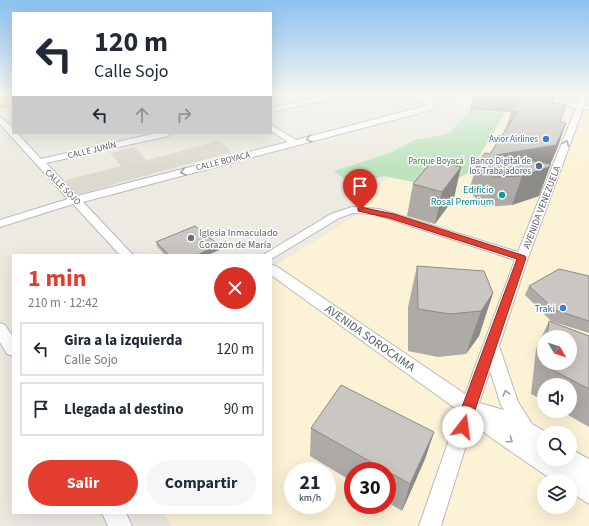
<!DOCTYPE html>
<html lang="es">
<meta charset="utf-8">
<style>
:root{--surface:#fff;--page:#f6f6f7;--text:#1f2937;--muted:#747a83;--line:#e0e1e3;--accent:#e33d30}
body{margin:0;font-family:"Source Sans 3",sans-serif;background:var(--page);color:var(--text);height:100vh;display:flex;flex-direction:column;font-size:15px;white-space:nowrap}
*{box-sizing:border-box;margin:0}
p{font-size:13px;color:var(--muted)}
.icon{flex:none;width:22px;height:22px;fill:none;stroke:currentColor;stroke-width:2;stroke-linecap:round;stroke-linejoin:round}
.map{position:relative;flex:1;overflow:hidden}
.drawer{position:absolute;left:12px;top:254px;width:260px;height:260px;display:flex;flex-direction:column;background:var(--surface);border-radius:0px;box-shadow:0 4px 16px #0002}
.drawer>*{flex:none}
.guide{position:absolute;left:12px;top:12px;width:260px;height:122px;border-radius:0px;box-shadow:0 4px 16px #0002;background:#fff;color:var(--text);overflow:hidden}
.needle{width:26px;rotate:129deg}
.buttons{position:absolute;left:537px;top:330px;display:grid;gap:8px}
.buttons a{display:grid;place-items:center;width:40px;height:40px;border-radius:50%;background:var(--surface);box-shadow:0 4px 16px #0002;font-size:20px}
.speed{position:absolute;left:284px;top:462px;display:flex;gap:8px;font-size:20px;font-weight:700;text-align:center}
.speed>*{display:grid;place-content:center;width:52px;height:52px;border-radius:50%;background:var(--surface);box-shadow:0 4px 16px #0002;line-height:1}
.speed small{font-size:10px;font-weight:400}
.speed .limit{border:6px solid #d22;background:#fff;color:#111}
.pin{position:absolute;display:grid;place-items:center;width:34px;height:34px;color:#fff;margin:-41px -17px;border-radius:50% 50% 50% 0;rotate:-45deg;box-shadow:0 0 4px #0007}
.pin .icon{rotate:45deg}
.me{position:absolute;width:44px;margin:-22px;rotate:15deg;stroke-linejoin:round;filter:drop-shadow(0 0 3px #0008)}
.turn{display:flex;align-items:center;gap:14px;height:84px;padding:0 16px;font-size:18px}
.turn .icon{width:52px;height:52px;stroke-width:2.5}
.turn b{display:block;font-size:28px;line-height:34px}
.lanes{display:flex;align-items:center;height:38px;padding:0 16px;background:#0003;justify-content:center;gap:20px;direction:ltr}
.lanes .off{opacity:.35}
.round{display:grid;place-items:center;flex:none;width:42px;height:42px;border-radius:21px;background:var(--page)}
.overview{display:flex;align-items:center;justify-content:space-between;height:68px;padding:0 16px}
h1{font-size:24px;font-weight:700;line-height:30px;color:var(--accent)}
.primary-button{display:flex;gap:8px;margin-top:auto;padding:8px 16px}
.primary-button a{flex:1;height:46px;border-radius:24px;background:var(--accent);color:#fff;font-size:16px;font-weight:700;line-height:46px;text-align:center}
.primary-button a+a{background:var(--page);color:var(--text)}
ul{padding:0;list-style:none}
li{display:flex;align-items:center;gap:12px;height:54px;margin:0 8px 6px;padding:0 8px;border:2px solid var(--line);border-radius:0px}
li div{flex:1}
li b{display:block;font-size:15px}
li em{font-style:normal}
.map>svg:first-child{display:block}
</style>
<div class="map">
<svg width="589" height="526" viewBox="0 0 589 526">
<rect width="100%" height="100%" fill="#eceae1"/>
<path fill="#fcf3d6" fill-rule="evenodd" d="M 447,94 L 589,94 L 589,526 L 172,526 L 163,513 L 271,513 L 271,268 L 355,216 L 367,197 L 393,172 L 499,117 L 468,111 ZM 544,337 L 570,337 L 570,363 L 544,363 ZM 544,385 L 570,385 L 570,411 L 544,411 ZM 544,433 L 570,433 L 570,459 L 544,459 ZM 293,471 L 327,471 L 327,505 L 293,505 ZM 353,471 L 387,471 L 387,505 L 353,505 ZM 544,481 L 570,481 L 570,507 L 544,507 Z"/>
<polygon fill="#dcd9cf" points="218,141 232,152 75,195 66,180 121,166 110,153 135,147 147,160"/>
<polygon fill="#bee4be" points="470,110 505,113 469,173 448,183 432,186 384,176 351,184 334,171 393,152 414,140 444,135 452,131"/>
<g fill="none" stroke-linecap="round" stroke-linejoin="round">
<defs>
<g id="street">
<polygon points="337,94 351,94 271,112 271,108"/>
<path d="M 414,94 C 423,94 428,96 434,104 L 431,110 L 83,202 L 133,255 L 120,255 L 73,204 L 0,227 L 0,220 L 68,199 L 0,124 L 0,117 L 13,128 L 13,133 L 17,133 L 41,159 L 157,133 L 172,133 L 168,136 L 46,163 L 77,196 L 288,142 L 271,131 L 271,125 L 296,140 L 425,106 L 426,104 Z"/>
<path d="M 510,94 L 525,94 L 578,104 L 581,94 L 588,94 L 584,105 L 589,106 L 589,110 L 583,109 L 528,258 L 499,346 L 518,402 L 532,424 L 548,433 L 544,433 L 544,450 L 538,448 L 544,451 L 544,459 L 556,459 L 562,463 L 561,459 L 570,459 L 570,449 L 589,459 L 589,504 L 570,492 L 570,481 L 554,481 L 490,437 L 473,423 L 441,526 L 419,526 L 459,411 L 271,275 L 271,265 L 276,266 L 465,394 L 515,260 L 374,214 L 353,213 L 339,218 L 273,258 L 271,258 L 271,255 L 263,255 L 331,214 L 352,207 L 379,209 L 518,252 L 576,108 ZM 490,371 L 501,405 L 504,410 L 479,403 Z"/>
<polygon points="0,323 5,325 13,337 13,356 7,354 0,342"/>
<polygon points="102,513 126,513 132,526 108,526"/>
</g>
<polygon id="highway" points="13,97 13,105 0,107 0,99"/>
</defs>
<use href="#street" stroke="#b7b9be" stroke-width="2"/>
<use href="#highway" stroke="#e69f07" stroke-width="2"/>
<use href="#street" fill="#fff" fill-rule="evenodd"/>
<use href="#highway" fill="#f9dd8b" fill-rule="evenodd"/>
</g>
<g fill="#aeaaa6" fill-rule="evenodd">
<polygon points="474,94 556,94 553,103 560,122 566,123 557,149 550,164 539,196 512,205 484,207 469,191 477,163 490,154 506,128 511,112 470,110"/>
<polygon points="433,160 454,198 435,224 407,216 413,184"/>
<polygon points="156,242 219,250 208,255 165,255 157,246"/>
<polygon points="417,266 493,293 479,336 466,354 438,357 408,351 408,307"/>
<polygon points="589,276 589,333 551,321 525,295 529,286"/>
<path d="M 549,321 L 589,336 L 589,427 L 561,411 L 570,411 L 570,385 L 544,385 L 544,401 L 531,394 L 536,349 ZM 544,337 L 570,337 L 570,363 L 544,363 Z"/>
<polygon points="311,428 434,432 425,459 402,511 387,502 387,471 353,471 353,482 310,456"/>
</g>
<g fill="#8d8b87">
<polygon points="555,94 556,94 552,105 551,102"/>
<polygon points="566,123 557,149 549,167 551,164 539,196 512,205 522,176 496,155"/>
<polygon points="461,167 454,198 435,224 442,192"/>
<polygon points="219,245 219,250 208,255 197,255"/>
<polygon points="493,293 479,336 466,354 481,311"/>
<polygon points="434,432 425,459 402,511 410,484"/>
</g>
<g fill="#cac6c1" stroke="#8d8b87">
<polygon points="521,94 555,94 551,102 566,105 560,122 566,123 556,145 496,155 551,164 549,167 522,176 493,177 477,163 485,153 490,154 517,112 511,111"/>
<polygon points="433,160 461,167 442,192 413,184"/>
<polygon points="195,226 219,245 197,255 169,255 156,242"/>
<polygon points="417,266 484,271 493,293 481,311 450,314 418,309"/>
<polygon points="559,269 589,276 589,321 555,310 529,286"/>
<polygon points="549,321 589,336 589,389 545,366 545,363 570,363 570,337 547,337"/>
<polygon points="341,385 434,432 410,484 311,428"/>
</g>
<defs><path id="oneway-chevron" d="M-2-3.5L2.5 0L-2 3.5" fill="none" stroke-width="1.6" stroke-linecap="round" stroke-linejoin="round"/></defs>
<g stroke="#9c9ea1">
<use href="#oneway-chevron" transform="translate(309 139) rotate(166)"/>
<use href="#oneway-chevron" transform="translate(566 143) rotate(-69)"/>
<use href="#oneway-chevron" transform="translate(183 172) rotate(166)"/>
<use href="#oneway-chevron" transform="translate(506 393) rotate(-106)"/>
<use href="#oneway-chevron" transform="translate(510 440) rotate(34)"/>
</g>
<linearGradient id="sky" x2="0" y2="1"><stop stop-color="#8cc1f0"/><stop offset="0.56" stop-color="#f6f6f2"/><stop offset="1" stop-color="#f6f6f2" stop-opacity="0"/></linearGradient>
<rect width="589" height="168" fill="url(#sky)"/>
<polygon fill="#e33d30" stroke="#94281f" points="360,207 394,214 525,256 526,258 468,431 463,433 459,431 457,427 462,407 517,259 389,218 358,211 358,208"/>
<g fill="#3f7fe0" stroke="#fff" stroke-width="1.5">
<circle cx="546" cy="139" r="4"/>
<circle cx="563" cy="308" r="4"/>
</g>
<circle fill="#5c6f8a" stroke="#fff" stroke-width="1.5" cx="539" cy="166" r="4"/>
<circle fill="#0f9aa8" stroke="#fff" stroke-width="1.5" cx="502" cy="195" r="4"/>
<circle fill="#6b7280" stroke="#fff" stroke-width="1.5" cx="191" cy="238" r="4"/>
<g text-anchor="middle" stroke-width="3" stroke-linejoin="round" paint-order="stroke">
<g font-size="9" fill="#366cbe" stroke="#fff" text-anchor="end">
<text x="538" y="142">Avior Airlines</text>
</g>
<g font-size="9" fill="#5a5d62" stroke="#fff">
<text transform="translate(92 150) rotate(-13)" y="3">CALLE JUNÍN</text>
<text transform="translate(223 161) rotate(-14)" y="3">CALLE BOYACÁ</text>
<text transform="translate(63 187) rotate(45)" y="3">CALLE SOJO</text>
</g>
<g font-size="9" fill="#37833a" stroke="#fff">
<text x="436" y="164">Parque Boyacá</text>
</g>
<g font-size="9" fill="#4e5e75" stroke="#fff" text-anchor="end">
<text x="531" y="164">Banco Digital de<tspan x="531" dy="10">los Trabajadores</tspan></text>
</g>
<g font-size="10" fill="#0d838f" stroke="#fff" text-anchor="end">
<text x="494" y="193">Edificio<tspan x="494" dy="12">Rosal Premium</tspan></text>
</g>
<g font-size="10" fill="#5a5d62" stroke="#fff">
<text transform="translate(541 207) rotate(-69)" y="4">AVENIDA VENEZUELA</text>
</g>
<g font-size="10" fill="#5b616d" stroke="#fff" text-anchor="start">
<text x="199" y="236">Iglesia Inmaculado<tspan x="199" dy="12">Corazón de María</tspan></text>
</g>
<g font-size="10" fill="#366cbe" stroke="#fff" text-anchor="end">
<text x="555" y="312">Traki</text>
</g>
<g font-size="12" fill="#5a5d62" stroke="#fff">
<text transform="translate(370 338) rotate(35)" y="4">AVENIDA SOROCAIMA</text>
</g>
</g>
</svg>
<div class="buttons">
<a><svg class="needle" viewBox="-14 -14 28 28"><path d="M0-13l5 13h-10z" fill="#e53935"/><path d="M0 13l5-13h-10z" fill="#747a83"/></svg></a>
<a><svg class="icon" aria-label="sound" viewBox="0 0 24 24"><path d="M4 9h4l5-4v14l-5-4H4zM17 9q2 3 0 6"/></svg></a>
<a><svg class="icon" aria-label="search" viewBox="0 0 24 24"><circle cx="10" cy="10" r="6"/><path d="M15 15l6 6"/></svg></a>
<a><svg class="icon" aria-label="layers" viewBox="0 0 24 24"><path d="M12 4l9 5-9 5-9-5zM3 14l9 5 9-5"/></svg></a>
</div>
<div class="speed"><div>21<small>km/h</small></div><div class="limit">30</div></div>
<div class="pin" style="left:360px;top:210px;background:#d93025"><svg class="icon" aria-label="arrive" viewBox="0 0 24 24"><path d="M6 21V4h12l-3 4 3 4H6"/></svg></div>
<svg class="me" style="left:463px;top:427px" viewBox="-20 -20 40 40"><circle r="19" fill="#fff"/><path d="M0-13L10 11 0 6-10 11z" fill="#e33d30"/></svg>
<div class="guide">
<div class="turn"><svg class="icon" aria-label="left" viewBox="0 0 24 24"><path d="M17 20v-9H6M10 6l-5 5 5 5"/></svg><div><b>120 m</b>Calle Sojo</div></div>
<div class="lanes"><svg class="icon" aria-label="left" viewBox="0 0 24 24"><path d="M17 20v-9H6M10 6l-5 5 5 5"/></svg><svg class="icon off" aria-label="ahead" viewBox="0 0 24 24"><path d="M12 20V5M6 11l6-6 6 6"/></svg><svg class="icon off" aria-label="right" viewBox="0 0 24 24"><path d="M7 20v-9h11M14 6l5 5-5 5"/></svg></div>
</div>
<section class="drawer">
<div class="overview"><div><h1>1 min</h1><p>210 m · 12:42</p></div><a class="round" style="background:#d93025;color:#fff"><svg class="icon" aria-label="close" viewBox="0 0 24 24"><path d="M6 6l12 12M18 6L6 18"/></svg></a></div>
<ul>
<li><svg class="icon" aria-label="left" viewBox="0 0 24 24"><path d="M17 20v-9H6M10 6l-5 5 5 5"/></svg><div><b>Gira a la izquierda</b><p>Calle Sojo</p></div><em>120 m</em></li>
<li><svg class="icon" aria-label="arrive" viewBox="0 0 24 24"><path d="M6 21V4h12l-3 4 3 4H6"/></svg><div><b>Llegada al destino</b></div><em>90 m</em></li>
</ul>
<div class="primary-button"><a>Salir</a><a>Compartir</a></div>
</section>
</div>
